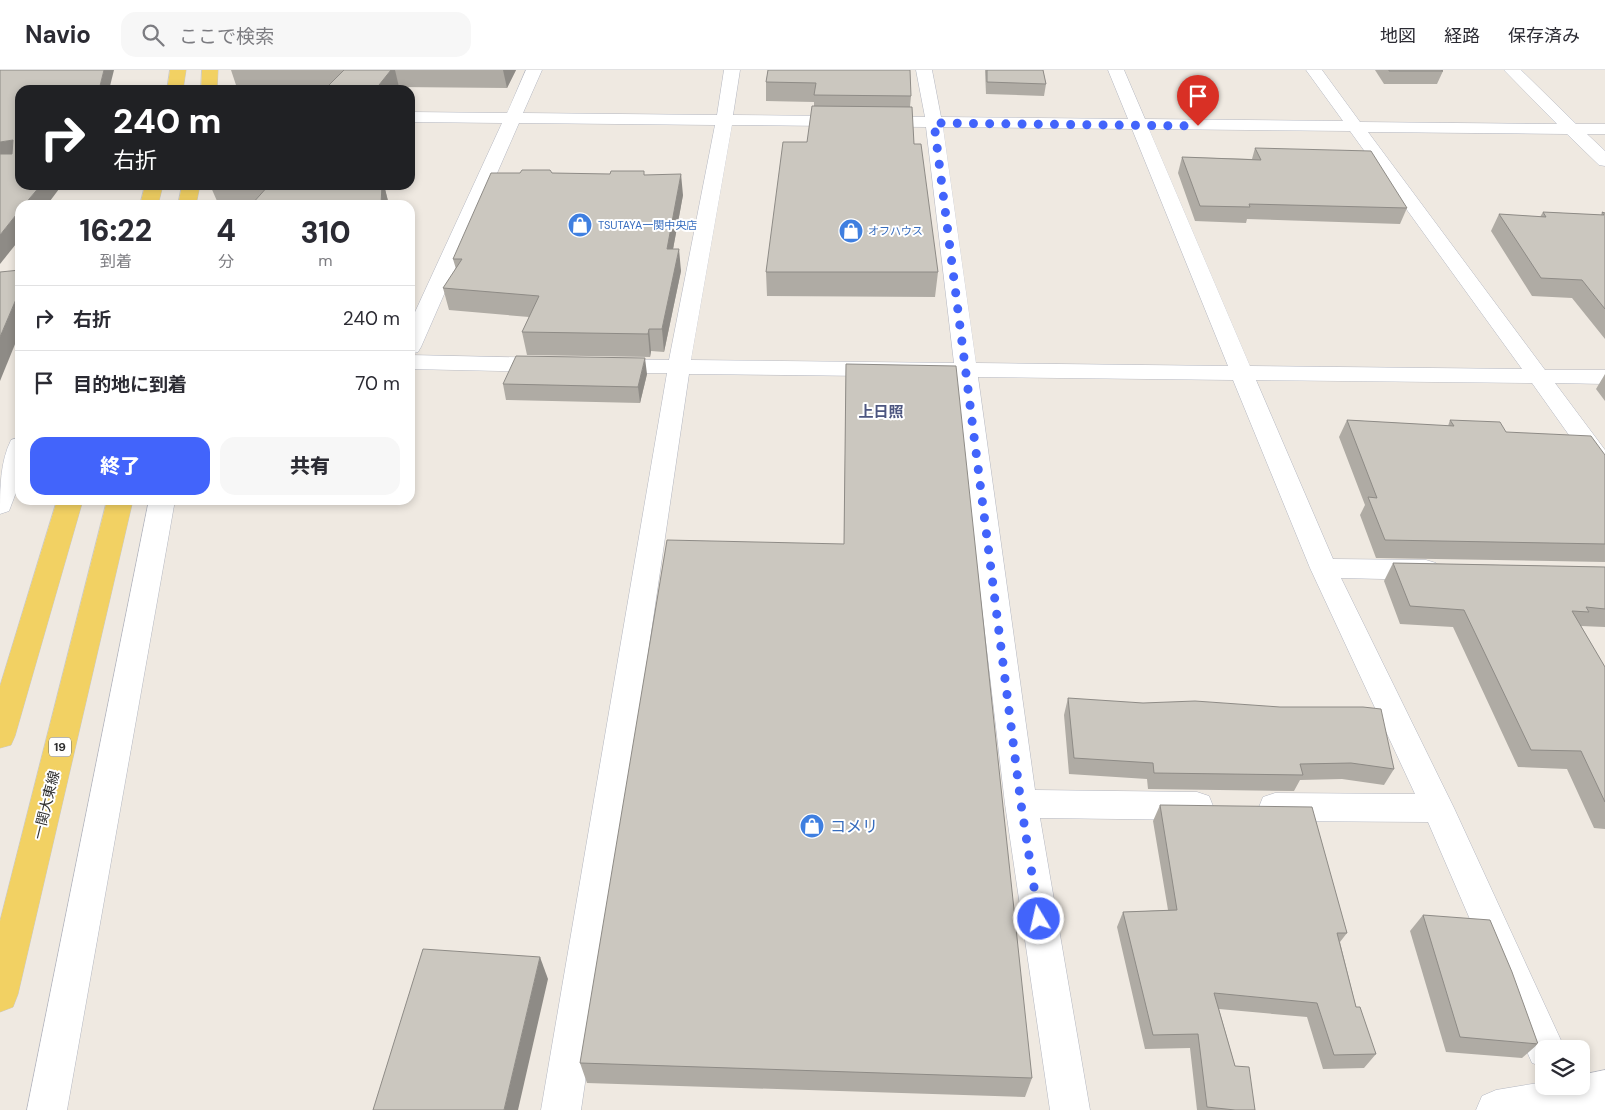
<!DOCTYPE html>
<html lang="ja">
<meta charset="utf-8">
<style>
:root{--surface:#fff;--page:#f7f7f7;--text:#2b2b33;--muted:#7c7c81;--line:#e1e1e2;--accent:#4264fb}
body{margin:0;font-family:"DM Sans","Noto Sans JP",sans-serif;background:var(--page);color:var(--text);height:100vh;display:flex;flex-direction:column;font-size:19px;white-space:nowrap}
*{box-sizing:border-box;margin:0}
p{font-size:16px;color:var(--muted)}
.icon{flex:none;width:28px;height:28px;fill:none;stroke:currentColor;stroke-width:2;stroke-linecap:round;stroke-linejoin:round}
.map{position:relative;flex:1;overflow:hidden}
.sheet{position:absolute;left:15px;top:130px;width:400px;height:305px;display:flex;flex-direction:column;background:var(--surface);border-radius:15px;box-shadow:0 2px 8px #0003}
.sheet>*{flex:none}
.banner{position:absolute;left:15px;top:15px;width:400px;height:105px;border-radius:15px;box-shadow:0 2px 8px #0003;background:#202124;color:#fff;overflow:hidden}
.buttons{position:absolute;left:1535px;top:970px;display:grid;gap:10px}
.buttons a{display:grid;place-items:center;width:55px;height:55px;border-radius:10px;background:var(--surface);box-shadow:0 2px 8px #0003;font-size:25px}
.pin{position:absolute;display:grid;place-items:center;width:42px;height:42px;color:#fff;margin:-51px -21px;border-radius:50% 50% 50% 0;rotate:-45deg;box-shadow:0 0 5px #0007}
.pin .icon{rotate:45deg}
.me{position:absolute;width:55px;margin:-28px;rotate:351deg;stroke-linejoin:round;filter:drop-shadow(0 0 4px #0008)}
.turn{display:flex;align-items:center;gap:18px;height:105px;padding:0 15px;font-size:22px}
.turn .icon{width:65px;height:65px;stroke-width:2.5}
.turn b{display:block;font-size:35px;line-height:42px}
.eta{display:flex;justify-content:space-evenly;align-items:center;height:85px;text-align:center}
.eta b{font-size:30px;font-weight:800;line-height:35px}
.action{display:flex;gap:10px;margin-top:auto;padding:10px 15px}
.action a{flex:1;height:58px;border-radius:15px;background:var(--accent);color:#fff;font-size:20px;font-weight:800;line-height:58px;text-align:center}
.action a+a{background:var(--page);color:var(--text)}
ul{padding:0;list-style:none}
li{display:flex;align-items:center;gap:15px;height:65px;padding:0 15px;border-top:1px solid var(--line)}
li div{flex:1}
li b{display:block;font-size:19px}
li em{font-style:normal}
header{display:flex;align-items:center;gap:30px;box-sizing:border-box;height:70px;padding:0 25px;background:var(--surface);border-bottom:1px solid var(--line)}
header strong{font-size:24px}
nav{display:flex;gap:28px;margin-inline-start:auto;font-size:18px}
.search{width:350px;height:45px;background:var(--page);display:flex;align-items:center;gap:12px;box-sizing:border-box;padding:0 18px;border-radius:15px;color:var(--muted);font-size:19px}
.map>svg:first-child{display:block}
</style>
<header>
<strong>Navio</strong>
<div class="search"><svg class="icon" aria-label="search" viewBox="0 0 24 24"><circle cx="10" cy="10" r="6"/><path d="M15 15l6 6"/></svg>ここで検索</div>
<nav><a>地図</a><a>経路</a><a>保存済み</a></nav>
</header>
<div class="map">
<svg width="1605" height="1040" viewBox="0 0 1605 1040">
<rect width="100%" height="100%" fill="#efe9e1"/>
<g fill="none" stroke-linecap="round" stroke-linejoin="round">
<defs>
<g id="minor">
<path d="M 526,0 L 542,0 L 523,43 L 717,45 L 724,0 L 740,0 L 733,45 L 925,47 L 916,0 L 932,0 L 941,47 L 1128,49 L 1108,0 L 1124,0 L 1145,49 L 1343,51 L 1306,0 L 1322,0 L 1360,52 L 1557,54 L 1504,0 L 1521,0 L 1576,54 L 1605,54 L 1605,64 L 1587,64 L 1605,81 L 1605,96 L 1599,95 L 1567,64 L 1368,62 L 1545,300 L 1605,300 L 1605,314 L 1555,313 L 1605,380 L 1605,405 L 1596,403 L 1532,313 L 1256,310 L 1333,489 L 1426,490 L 1436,493 L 1440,500 L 1436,507 L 1426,510 L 1341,508 L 1454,738 L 1565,979 L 1544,979 L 1544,997 L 1532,993 L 1428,752 L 1275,751 L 1263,747 L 1259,737 L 1263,727 L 1275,723 L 1415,724 L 1310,498 L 1233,310 L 978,307 L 1035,720 L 1197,722 L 1209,726 L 1213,736 L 1209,746 L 1197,750 L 1040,748 L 1090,1040 L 1050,1040 L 1005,734 L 955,307 L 689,304 L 581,1040 L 541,1040 L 667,303 L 609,303 L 601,301 L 598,296 L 601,291 L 609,289 L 669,290 L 715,55 L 519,53 L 421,277 L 418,282 L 410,284 L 410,253 L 502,53 L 410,52 L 410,42 L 507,43 ZM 732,55 L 926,57 L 954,293 L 691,290 ZM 943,57 L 1132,59 L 1228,296 L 976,293 ZM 1149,59 L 1350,61 L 1522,299 L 1250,296 Z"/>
<polygon points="410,285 549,288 557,290 560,295 557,300 549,302 410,299"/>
<path d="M 20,367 L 20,412 L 9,441 L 0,444 C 0,418 0,392 11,370 Z"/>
<polygon points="149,430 175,430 67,1040 27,1040"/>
<polygon points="1605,1000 1605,1040 1476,1040 1482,1026 1496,1020 1544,1012 1544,1016 1581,1016 1581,1005"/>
</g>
<g id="major">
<polygon points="170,0 186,0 183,20 167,20"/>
<polygon points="202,0 218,0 217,20 201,20"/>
<polygon points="145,115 163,115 158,135 140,135"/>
<polygon points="182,115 200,115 196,135 178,135"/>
<polygon points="57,430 83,430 15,666 11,675 0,678 0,616"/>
<polygon points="107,430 133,430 18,924 13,937 0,942 0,851"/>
</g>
</defs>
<use href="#minor" stroke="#b4b7c1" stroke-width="1"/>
<use href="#major" stroke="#c9c9c9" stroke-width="1"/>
<use href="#minor" fill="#fff" fill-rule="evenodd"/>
<use href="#major" fill="#f2d163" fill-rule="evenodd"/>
</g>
<g fill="#afaba4">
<polygon points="231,0 516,0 507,18 399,17 396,20 324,20 328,16 236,15"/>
<polygon points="768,0 911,26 910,37 914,74 938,202 935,227 767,226 766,202 807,72 814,36 814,32 766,31 766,12"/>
<polygon points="985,0 1043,0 1046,14 1044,26 986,24"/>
<polygon points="1375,0 1441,0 1443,1 1437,14 1384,14"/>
<polygon points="1255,78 1407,138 1400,154 1247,149 1246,153 1195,151 1178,103 1182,87 1252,89"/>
<polygon points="520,103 645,105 683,125 673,179 681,201 664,282 651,281 650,287 527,285 522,262 529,247 449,240 443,218 456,199 453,189"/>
<polygon points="210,115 384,115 389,135 252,135 252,134 255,131 217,131"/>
<polygon points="1543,142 1601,145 1602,142 1605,143 1605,269 1572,228 1532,226 1491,161 1499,144 1540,147"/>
<polygon points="846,294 1032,1008 1025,1027 587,1013 580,993 844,474"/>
<polygon points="647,304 640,333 506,330 503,314"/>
<polygon points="1605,304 1605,331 1596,319"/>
<polygon points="1347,350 1448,356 1450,350 1605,385 1605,492 1376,488 1360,445 1365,435 1339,367"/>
<polygon points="1393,493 1605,497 1605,557 1581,556 1605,598 1605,759 1594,758 1567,699 1518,697 1453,557 1400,554 1384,511"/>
<polygon points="1068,628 1394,699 1384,715 1342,709 1300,710 1294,721 1148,719 1147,709 1069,704 1064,645"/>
<polygon points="1160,735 1347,863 1340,872 1356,937 1376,984 1364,998 1323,999 1307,947 1219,939 1235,996 1255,1040 1197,1040 1190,978 1145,979 1117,857 1123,842 1168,840 1153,751"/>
<polygon points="1423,845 1538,974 1522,988 1446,982 1410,861"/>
</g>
<g fill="#8e8b86">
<polygon points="104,0 114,0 109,20 99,20"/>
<polygon points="391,0 395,0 399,17 396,20 375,20"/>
<polygon points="503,0 516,0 507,18"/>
<polygon points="13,70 20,84 0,94 0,72"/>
<polygon points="681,104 683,125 669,201 667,179"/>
<polygon points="41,115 62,115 47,135 24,135"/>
<polygon points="382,115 384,115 389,135 381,135"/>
<polygon points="20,140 20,169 0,194 0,165"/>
<polygon points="679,179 681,201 664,282 662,259"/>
<polygon points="20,220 20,262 0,311 0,267"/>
<polygon points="649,259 651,281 650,287 648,264"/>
<polygon points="645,288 647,304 640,333 638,317"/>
<polygon points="540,887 548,909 518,1040 504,1040"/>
</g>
<g fill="#cbc7bf" stroke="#8e8b86">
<polygon points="0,0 104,0 99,20 20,20 20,115 41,115 24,135 20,135 20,140 0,165 0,84 12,84 13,70 0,72"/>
<polygon points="344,0 391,0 375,20 324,20"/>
<polygon points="768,0 910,0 911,26 814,25 816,13 766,12"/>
<polygon points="987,0 1043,0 1046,14 987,12"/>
<polygon points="1389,0 1441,0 1443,1 1389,1"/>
<polygon points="812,36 912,37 914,74 921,74 938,202 766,202 783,72 807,72"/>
<polygon points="1255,78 1371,81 1407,138 1249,134 1250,137 1200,136 1182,87 1261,90"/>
<polygon points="522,100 550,100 552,103 610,104 611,101 644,101 644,105 681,104 667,179 679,179 662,259 649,259 648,264 522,262 539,226 443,218 462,189 453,189 491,103 520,103"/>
<polygon points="269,115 382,115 381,135 271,135 252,134"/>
<polygon points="1543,142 1604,145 1602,142 1605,143 1605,239 1582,210 1541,208 1499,144 1546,147"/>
<polygon points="20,200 20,220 0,267 0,202"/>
<polygon points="516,286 645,288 638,317 503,314"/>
<polygon points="846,294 956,296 1032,1008 580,993 667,470 844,474"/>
<polygon points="1347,350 1454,356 1450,350 1500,352 1506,362 1591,366 1605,385 1605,474 1385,470 1368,427 1377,428"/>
<polygon points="1393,493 1605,497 1605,539 1586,537 1589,542 1572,541 1605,597 1605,732 1581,681 1531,680 1464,540 1410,536"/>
<polygon points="1068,628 1143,633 1195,631 1280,637 1363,637 1381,639 1394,699 1351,693 1300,694 1303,705 1154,703 1153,693 1074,688"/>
<polygon points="1160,735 1312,737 1347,863 1337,863 1356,937 1360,937 1376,984 1334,985 1317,933 1214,923 1235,996 1249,997 1255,1040 1235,1040 1207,1037 1198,964 1153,965 1123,842 1177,840"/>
<polygon points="1423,845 1490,850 1512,902 1538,974 1460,967"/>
<polygon points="423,879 540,887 504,1040 373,1040"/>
</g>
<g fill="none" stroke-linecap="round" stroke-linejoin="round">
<polyline stroke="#4264fb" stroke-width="9" stroke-dasharray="0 16.2" points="1039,849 1021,734 934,53 1198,56"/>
</g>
<defs>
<symbol id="shop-disc" viewBox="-11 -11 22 22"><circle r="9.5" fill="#3f7fe0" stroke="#fff"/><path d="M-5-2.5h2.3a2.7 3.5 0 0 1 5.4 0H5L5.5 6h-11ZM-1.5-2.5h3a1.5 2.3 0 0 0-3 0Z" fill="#fff"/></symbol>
</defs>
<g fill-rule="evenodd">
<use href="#shop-disc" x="566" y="141" width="28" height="28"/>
<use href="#shop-disc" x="837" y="147" width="28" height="28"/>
<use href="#shop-disc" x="798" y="742" width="28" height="28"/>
</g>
<g text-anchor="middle" stroke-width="4" stroke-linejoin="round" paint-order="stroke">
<g font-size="11" fill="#366cbe" stroke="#fff" text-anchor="start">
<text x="598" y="159">TSUTAYA一関中央店</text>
<text x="868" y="165">オフハウス</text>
</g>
<rect fill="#fff" stroke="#6d6d6d" stroke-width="1" x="49" y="667.5" width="22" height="19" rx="4"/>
<g font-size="12" font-weight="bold" fill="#2e2e2e">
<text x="60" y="681">19</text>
</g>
<g font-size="14" fill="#2e2e2e" stroke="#fff">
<text transform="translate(46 735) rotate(-76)" y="5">一関大東線</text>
</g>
<g font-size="15" font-weight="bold" fill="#4d5680" stroke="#fff">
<text x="881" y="347">上日照</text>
</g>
<g font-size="16" fill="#366cbe" stroke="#fff" text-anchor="start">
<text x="830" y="762">コメリ</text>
</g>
</g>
</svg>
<div class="buttons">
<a><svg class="icon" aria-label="layers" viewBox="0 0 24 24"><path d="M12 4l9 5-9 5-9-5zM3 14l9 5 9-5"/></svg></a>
</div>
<div class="pin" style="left:1198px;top:56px;background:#d93025"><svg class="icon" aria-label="arrive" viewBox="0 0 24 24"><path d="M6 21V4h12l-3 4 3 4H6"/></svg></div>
<svg class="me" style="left:1039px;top:849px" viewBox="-20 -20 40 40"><circle r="17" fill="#4264fb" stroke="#fff" stroke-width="3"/><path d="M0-11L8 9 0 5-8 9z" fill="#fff"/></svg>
<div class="banner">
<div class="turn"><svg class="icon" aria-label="right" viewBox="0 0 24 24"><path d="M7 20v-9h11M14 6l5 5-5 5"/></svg><div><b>240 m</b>右折</div></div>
</div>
<section class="sheet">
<div class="eta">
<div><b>16:22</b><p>到着</p></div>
<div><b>4</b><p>分</p></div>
<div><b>310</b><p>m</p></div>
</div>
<ul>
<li><svg class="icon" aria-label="right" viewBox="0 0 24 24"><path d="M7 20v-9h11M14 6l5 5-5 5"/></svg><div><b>右折</b></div><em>240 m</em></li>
<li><svg class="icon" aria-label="arrive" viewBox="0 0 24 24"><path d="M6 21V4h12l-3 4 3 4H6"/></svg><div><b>目的地に到着</b></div><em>70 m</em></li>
</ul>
<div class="action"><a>終了</a><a>共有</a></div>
</section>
</div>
